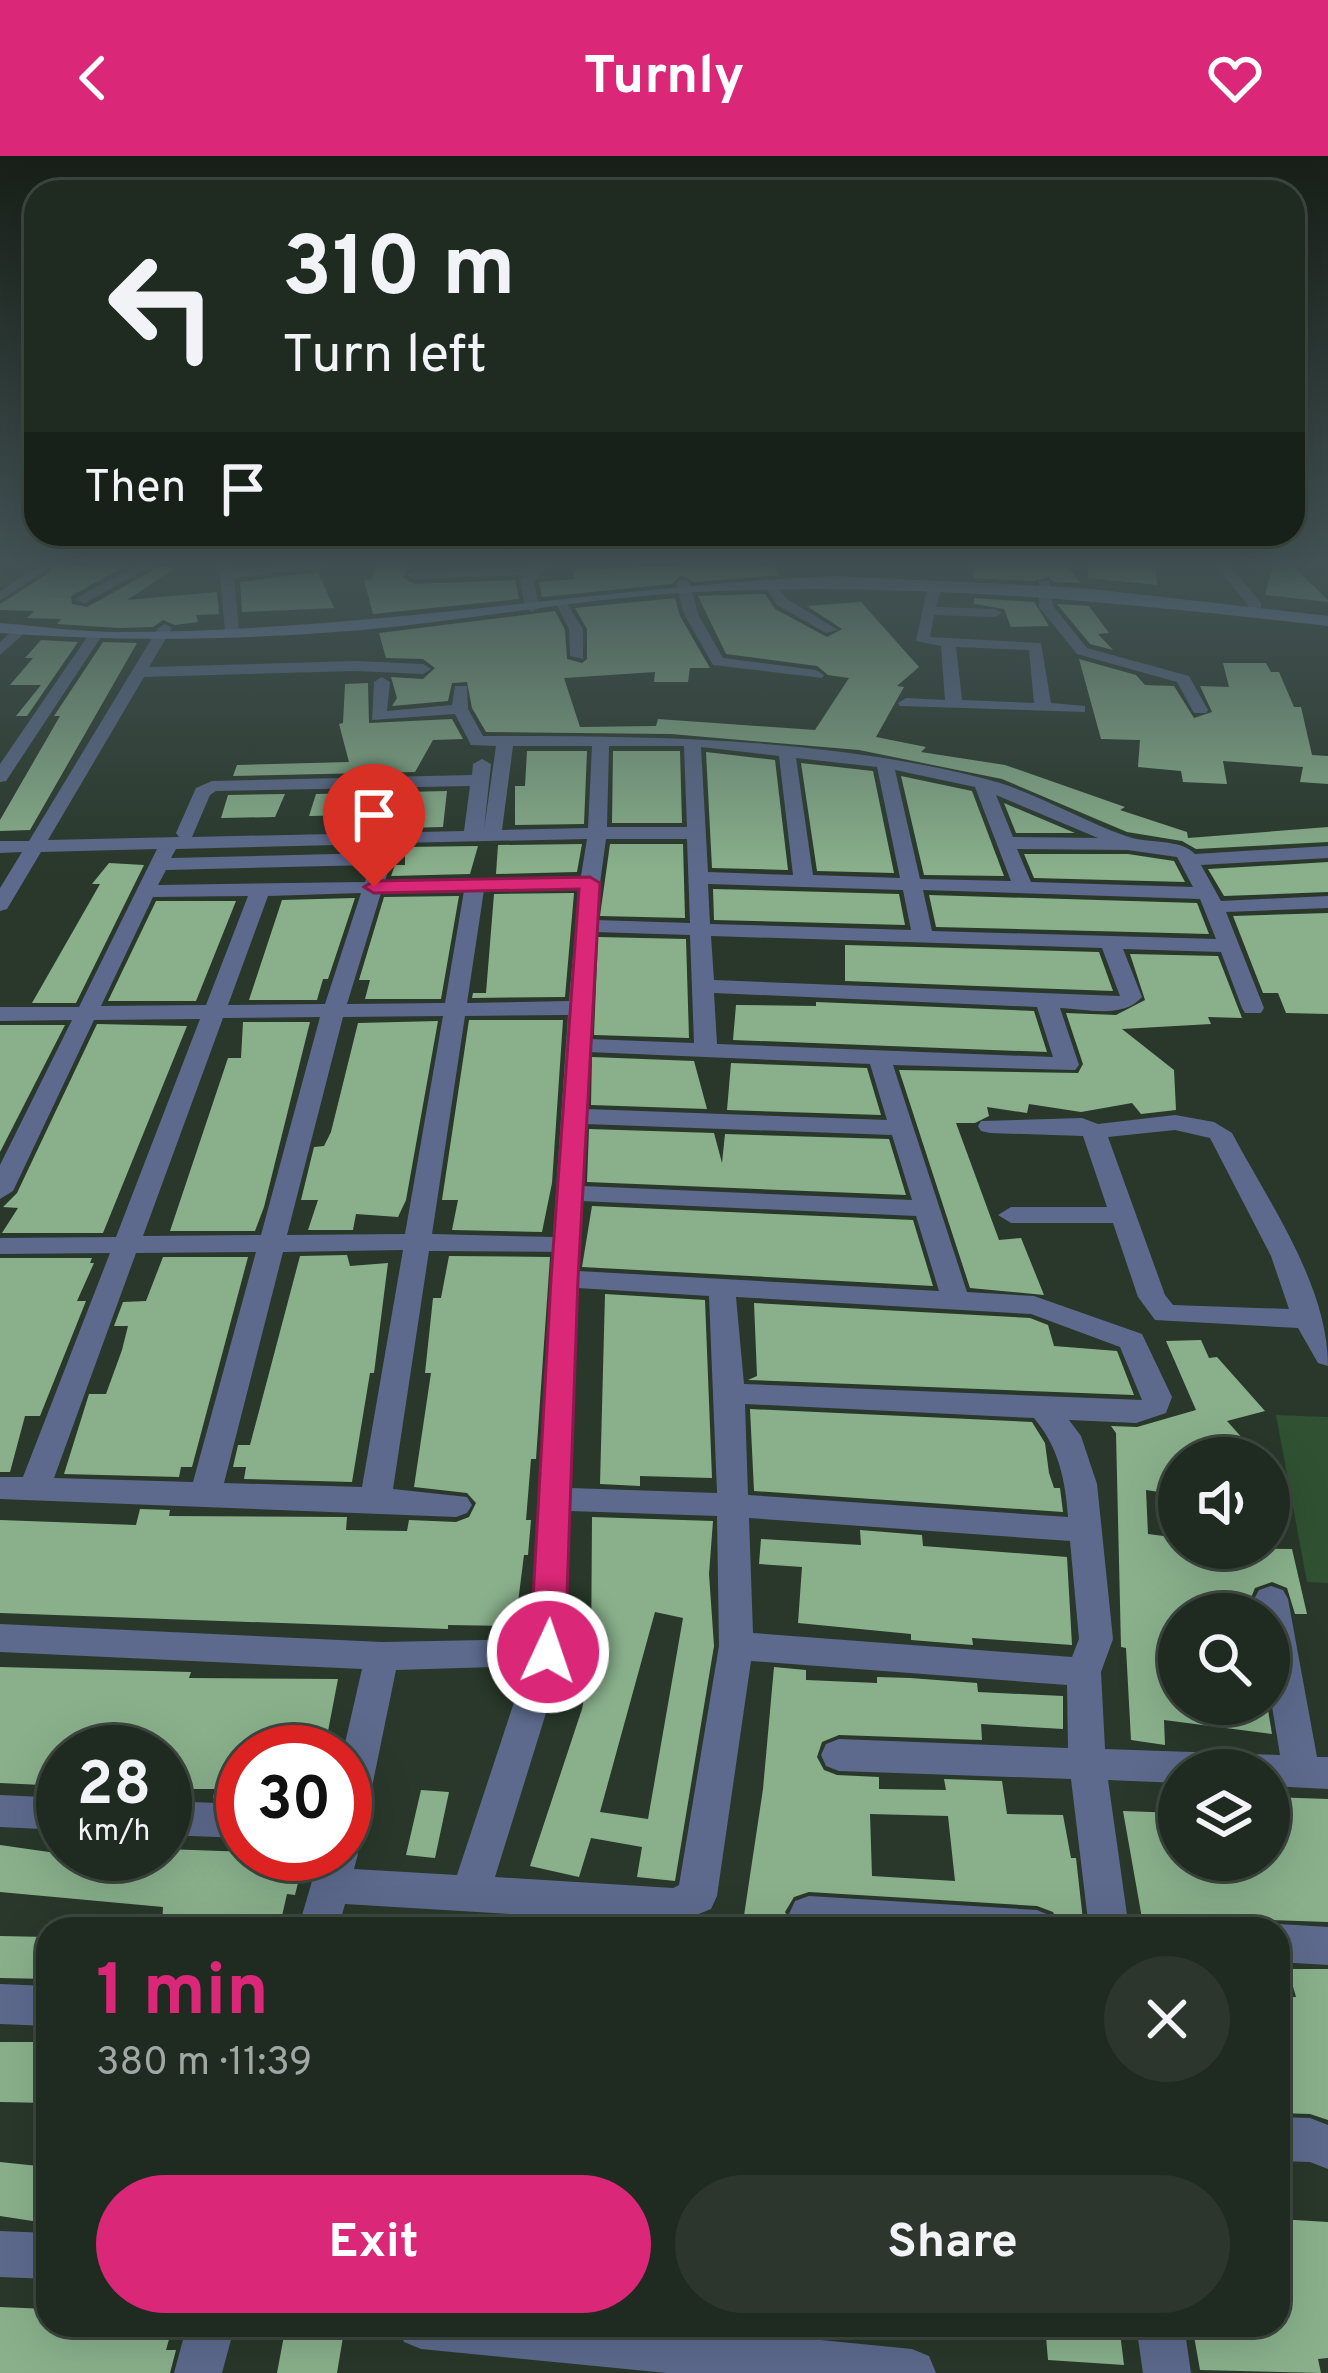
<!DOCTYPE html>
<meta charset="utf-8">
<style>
:root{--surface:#1f2a20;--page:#2c362d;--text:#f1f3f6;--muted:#a1a7a5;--line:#3c463e;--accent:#db2777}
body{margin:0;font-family:Overpass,sans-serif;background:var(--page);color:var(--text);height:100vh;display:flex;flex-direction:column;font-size:45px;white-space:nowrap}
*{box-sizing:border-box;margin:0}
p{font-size:39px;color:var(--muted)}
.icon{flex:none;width:66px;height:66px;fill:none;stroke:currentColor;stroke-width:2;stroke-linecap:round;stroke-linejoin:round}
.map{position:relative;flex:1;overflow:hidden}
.drawer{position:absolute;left:36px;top:1761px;width:1254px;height:420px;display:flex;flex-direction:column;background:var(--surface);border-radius:36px;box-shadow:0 12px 48px #0002,0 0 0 3px var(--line)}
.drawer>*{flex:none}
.hud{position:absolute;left:24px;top:24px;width:1281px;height:366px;border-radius:36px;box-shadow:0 12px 48px #0002,0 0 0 3px var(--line);background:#1f2a20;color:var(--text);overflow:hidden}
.controls{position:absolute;left:1158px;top:1281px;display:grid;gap:24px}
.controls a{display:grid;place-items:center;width:132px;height:132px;border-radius:50%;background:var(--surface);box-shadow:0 12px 48px #0002,0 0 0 3px var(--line);font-size:60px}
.speed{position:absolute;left:36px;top:1569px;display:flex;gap:24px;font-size:60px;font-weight:700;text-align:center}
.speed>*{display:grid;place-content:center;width:156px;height:156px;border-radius:50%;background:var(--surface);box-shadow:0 12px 48px #0002,0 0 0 3px var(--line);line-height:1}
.speed small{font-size:30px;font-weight:400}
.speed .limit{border:18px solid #d22;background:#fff;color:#111}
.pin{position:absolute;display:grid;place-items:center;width:102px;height:102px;color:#fff;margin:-123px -51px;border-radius:50% 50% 50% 0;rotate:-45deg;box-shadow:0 0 12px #0007}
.pin .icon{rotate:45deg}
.me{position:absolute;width:132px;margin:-66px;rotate:3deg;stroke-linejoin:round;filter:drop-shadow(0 0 9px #0008)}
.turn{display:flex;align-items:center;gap:42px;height:252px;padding:0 60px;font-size:54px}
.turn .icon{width:156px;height:156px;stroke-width:2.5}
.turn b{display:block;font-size:84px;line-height:102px}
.then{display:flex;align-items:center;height:114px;padding:0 60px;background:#0003;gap:24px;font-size:45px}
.round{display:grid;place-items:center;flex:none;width:126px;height:126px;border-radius:63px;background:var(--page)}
.headline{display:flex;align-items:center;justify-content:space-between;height:204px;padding:0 60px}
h1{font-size:72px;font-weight:700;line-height:90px;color:var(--accent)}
.action{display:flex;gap:24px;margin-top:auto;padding:24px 60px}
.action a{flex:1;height:138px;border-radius:72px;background:var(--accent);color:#fff;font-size:48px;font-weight:700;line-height:138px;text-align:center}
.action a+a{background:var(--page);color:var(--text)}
header{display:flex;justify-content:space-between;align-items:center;height:156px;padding:0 60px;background:var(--accent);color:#fff;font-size:54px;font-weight:700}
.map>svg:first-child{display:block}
</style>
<header><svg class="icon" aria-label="back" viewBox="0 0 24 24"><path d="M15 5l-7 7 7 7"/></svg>Turnly<svg class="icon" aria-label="heart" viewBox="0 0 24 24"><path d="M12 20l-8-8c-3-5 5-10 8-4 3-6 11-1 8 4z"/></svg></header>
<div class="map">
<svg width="1328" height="2217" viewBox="0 0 1328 2217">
<rect width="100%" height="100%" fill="#29382a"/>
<polygon fill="#305132" points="1276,1259 1328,1261 1328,1427 1307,1426"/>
<g fill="#89b08b" fill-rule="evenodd">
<polygon points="52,406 131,407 71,440 72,448 87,451 161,410 175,412 127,444 217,436 219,458 196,459 198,466 175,469 163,464 153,471 119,472 57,468 61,463 27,462 34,455 0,454 0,448 50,416"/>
<polygon points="379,406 410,406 403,421 414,428 515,424 519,443 373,458 364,424 371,423"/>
<polygon points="724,406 769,406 780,419 694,426 681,419 672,428 542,441 539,426 574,423 573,415"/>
<polygon points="1008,406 1062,406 1081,427 1054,426 1049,421 1034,425 973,422 973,408"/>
<polygon points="1089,406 1155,406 1157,429 1088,422"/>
<polygon points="1291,408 1328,444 1328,446 1265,439 1273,409"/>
<polygon points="318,416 334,452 242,456 240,426"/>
<polygon points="765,438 775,453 827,481 842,473 807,450 861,446 919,511 897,530 904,531 876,581 926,591 921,596 1005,609 1125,651 1120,654 1187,676 1188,682 1328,671 1328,686 1196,693 1182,685 1127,676 1002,623 859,594 671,578 486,576 472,552 467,526 452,527 448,545 392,550 397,542 391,521 423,523 435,512 423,503 386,502 379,477 555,455 565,474 567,503 582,507 587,503 587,473 575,452 675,442 680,460 710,512 690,512 688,526 654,526 655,516 564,522 580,571 656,570 658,563 815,574 849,522 828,519 817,510 726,498 698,440"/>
<polygon points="974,442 1034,446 1049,470 1011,471 1004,453 974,448"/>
<polygon points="1057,448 1089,450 1109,477 1098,478 1113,494 1090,488"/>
<polygon points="41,484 78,486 27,560 16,560 41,529 10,529 33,502 25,502"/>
<polygon points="103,486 137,487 30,674 0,675 0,664 60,560 54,560"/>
<polygon points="1079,503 1136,519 1145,529 1174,530 1194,562 1212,556 1200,530 1229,531 1223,507 1266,507 1271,516 1279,516 1294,551 1301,551 1312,599 1328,600 1328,628 1300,626 1303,611 1223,605 1227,628 1183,626 1181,615 1138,611 1140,584 1101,583"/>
<polygon points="368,527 369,567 452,563 463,583 433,584 415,616 233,620 237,609 349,606 339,568 343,567 345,528"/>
<polygon points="527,595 587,595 584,668 515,669 515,630 525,630"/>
<polygon points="613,595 680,595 682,667 612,667"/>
<polygon points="706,596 775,604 788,714 712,712"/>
<polygon points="801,607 873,615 894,717 817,715"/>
<polygon points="901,620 972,635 1004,720 924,719"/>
<polygon points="447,635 443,671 404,672 404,658 309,660 316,638"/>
<polygon points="285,638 275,661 221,662 228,639"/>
<polygon points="1004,647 1075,677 1016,677"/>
<polygon points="582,688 577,716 496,718 498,689"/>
<polygon points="610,688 683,688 685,762 600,760"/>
<polygon points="478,690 470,718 391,720 395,709 405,709 405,691"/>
<polygon points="1024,698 1128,698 1174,705 1185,726 1034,722"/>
<polygon points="1328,706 1328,736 1224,740 1208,713"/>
<polygon points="109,707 144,709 76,847 32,847 100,728 92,728"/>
<polygon points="713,733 899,738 905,769 714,764"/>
<polygon points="574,737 565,841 472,842 473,837 486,837 494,738"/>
<polygon points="929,739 1197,747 1209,778 936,771"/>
<polygon points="459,740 441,843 365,843 370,824 359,824 384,741"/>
<polygon points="355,742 328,823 323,823 317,844 249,844 282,744"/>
<polygon points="156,745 236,745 196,845 108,845"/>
<polygon points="1328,757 1328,858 1286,857 1278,837 1263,837 1233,760"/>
<polygon points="598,781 686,783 689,882 594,879"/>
<polygon points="845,789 1099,796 1113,835 845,825"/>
<polygon points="1130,798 1218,800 1242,862 1208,861 1211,868 1122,873 1174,914 1176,954 1141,958 1132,947 1081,956 1029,948 1027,957 987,951 989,960 975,967 956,967 999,1084 1021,1082 1044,1139 970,1132 899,914 1078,917 1083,908 1066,857 1116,859 1145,844"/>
<polygon points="816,846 1034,855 1047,896 733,884 736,849 816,850"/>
<polygon points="469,864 563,864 552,1027 542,1076 452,1074 458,1044 442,1044"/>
<polygon points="438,865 406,1044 398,1061 356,1058 353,1074 308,1074 318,1044 301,1044 314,991 324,990 331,976 358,867"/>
<polygon points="243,866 310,866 264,1051 255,1075 170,1075 228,902 241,902"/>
<polygon points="97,868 187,870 103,1077 2,1077 18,1052 3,1051 17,1037"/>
<polygon points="0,869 65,869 0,996"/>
<polygon points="592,901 694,905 707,953 591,949"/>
<polygon points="731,907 867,912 881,959 727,954"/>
<polygon points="589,973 714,977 722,1007 725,978 889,983 906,1039 587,1026"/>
<polygon points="592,1050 913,1064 933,1130 582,1111"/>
<polygon points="347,1099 350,1110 388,1107 374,1217 370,1217 352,1326 244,1323 246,1311 233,1311 238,1289 250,1289 300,1100"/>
<polygon points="449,1100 550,1101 536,1303 531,1303 526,1364 531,1364 528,1399 524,1399 515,1470 448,1469 448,1473 0,1457 0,1364 136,1369 140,1353 170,1354 169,1360 347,1361 346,1374 407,1375 409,1364 456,1366 469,1361 476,1347 467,1337 414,1331 431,1217 425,1217 433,1142 441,1142"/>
<polygon points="163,1101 248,1101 192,1311 181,1311 179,1321 64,1318 89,1238 106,1238 122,1194 128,1170 114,1170 123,1146 146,1145"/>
<polygon points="0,1102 92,1102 90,1107 94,1107 77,1145 86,1145 40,1260 25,1260 10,1316 0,1316"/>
<polygon points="605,1138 705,1144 712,1322 640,1320 640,1330 600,1328"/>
<polygon points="754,1147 1030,1162 1048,1169 1054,1190 1117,1195 1134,1239 748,1224 757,1220"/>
<polygon points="1201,1184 1209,1202 1217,1201 1265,1255 1227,1265 1260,1302 1172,1302 1179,1313 1179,1339 1146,1334 1148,1378 1179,1382 1179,1392 1292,1393 1307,1458 1295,1458 1287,1432 1272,1426 1255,1432 1250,1444 1252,1458 1179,1458 1179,1548 1267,1548 1272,1578 1164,1564 1165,1589 1131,1584 1126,1492 1121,1491 1116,1277 1111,1270 1137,1271 1196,1254 1166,1185"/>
<polygon points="750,1253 1032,1266 1045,1287 1049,1317 1054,1332 1060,1332 1063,1356 754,1335"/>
<path d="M 592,1361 L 713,1365 L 709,1418 L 714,1490 L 675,1725 L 637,1721 L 642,1691 L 591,1682 L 579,1721 L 530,1710 L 582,1553 L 591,1507 ZM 655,1456 L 683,1462 L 648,1663 L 600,1656 Z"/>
<polygon points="860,1374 922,1379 923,1390 1067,1401 1072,1489 972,1482 973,1489 911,1484 911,1478 798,1467 802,1411 759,1408 761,1383 861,1389"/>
<polygon points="0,1511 191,1516 189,1522 338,1523 324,1596 243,1596 243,1643 213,1642 215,1633 165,1633 165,1596 63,1596 63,1630 0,1627"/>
<path d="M 774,1511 L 806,1514 L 806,1524 L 877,1527 L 877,1521 L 910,1522 L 977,1527 L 978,1536 L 1063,1540 L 1063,1573 L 981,1568 L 982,1584 L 839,1579 L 822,1586 L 817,1601 L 824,1614 L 837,1619 L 879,1621 L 879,1633 L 946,1634 L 944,1623 L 1002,1625 L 1007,1658 L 1063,1659 L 1071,1702 L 1076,1702 L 1084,1773 L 1061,1772 L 1053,1756 L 1037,1750 L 809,1736 L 794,1741 L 785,1756 L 795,1773 L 742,1773 L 763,1633 ZM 870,1658 L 948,1660 L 955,1725 L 872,1720 Z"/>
<polygon points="421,1634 449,1636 435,1702 406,1699"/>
<polygon points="1269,1641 1328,1643 1328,1766 1215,1762 1217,1771 1143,1768 1123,1655 1179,1657 1179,1704 1269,1704"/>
<polygon points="0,1689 63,1698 165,1698 165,1693 305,1698 295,1739 287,1738 279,1773 162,1773 163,1751 0,1736"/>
<polygon points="0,1780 48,1781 48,1823 0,1822"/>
<polygon points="1288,1813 1328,1813 1328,1964 1310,1958 1278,1957 1278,1841 1296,1841"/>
<polygon points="0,1886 48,1886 48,1947 0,1946"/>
<polygon points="0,2006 48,2011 48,2056 43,2056 39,2066 0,2060"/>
<polygon points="1278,2063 1328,2066 1328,2202 1318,2203 1321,2217 1200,2214 1192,2169 1278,2169"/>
<polygon points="0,2151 48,2153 48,2169 173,2169 166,2194 176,2194 170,2217 0,2217"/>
<polygon points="286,2169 345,2169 337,2217 277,2217"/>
<polygon points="1045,2169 1119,2169 1124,2209 1048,2204"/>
</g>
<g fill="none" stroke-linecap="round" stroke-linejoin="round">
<polyline stroke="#5d6a8d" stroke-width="8" points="0,440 45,410"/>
<g fill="#5d6a8d" fill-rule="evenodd">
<polygon points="142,406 159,406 85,447 73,444"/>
<polygon points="174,406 232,406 233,414 321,406 346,408 234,422 239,474 232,478 225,474 219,410 181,410"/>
<polygon points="538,406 552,406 534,425 539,452 532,456 525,452 520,424 524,419 414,423 407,419 414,415 532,411"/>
<polygon points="1213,406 1227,406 1261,447 1261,453 1251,453"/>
<polygon points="683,423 690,427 698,458 723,502 816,514 824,519 822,522 713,509 684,458 676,427"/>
<polygon points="761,423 771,423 787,443 838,474 826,477 777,449"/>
<path d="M 935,425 L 942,429 L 936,451 L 995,453 L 1002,457 L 995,461 L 934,459 L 930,481 L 1041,487 L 1051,547 L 1085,550 L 1085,556 L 900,550 L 898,547 L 906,542 L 945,544 L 941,490 L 916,485 L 928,429 ZM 956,491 L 1029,494 L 1034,547 L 962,544 Z"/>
<polygon points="1039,425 1049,425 1053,450 1087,492 1189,520 1208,554 1206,557 1194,557 1177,526 1077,498 1039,451"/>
<polygon points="555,445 565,445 583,473 583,503 570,500 569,473"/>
<path d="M 165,468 L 172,472 L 149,511 L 355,505 L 423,508 L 431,513 L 423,518 L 355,515 L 144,521 L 48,684 L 179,681 L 176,677 L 196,632 L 212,625 L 472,619 L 473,608 L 482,603 L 491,608 L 484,674 L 496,590 L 471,589 L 455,558 L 372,564 L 374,526 L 382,521 L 390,526 L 387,555 L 452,549 L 455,530 L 467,530 L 468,553 L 483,580 C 650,580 818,581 982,622 C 1032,634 1078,663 1126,680 C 1146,688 1180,682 1195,698 L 1328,690 L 1328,702 L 1201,709 L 1221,745 L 1328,740 L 1328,752 L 1226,756 L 1264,852 L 1261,857 L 1245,857 L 1242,852 L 1221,796 L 1123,793 L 1142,841 C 1123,863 1087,853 1060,852 L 1079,909 L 1075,914 L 893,909 L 967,1136 L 1034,1140 L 1142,1178 L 1172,1241 L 1166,1257 L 1136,1267 L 1069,1264 L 1081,1280 L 1097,1328 L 1113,1483 L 1101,1516 L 1105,1593 L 1280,1599 L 1269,1532 L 1269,1458 L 1257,1458 L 1254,1443 L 1259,1434 L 1271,1430 L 1283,1434 L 1288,1443 L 1317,1601 L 1328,1601 L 1328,1633 L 1269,1630 L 1269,1614 L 1179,1614 L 1179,1627 L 1108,1624 L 1129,1773 L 1089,1773 L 1071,1623 L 839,1615 L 826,1610 L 821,1599 L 826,1588 L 839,1583 L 1068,1592 L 1067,1529 L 751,1505 L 717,1740 L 711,1753 L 674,1768 L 345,1748 L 338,1773 L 298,1773 L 320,1698 L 345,1698 L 343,1596 L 362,1513 L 0,1496 L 0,1468 L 382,1486 L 531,1483 L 550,1123 L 555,1101 L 575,1101 L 578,1115 L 939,1135 L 916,1060 L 581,1045 L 575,1096 L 429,1095 L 393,1333 L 467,1341 L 472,1349 L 467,1357 L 456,1361 L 0,1343 L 0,1321 L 23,1321 L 110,1097 L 0,1098 L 0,1082 L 116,1081 L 200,863 L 94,864 L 13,1035 L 0,1043 L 0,1009 L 72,864 L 0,865 L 0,851 L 79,851 L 157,693 L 41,696 L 7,753 L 0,755 L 0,732 L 22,696 L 0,697 L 0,685 L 29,685 L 158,472 ZM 513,590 L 592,590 L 588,672 L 502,674 ZM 609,590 L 684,590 L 687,671 L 607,671 ZM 701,591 L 779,600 L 793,719 L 708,716 ZM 796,602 L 877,611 L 900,722 L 813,719 ZM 895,614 L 975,631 L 1011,725 L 920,723 ZM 470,630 L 464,675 L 192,681 L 210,639 L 216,635 ZM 996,639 L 1098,682 L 1013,681 ZM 587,683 L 581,720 L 385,725 L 397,687 ZM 606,683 L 687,683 L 690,767 L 595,764 ZM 378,688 L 375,697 L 171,702 L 176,693 ZM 1017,693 L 1128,694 L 1177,701 L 1193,731 L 1031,726 ZM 371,709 L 365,726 L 158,729 L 166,714 ZM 708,728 L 903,734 L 911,774 L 710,768 ZM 579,732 L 569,845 L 467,847 L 484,734 ZM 923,734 L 1200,743 L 1216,783 L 932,775 ZM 464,735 L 445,847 L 347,848 L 381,737 ZM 361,737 L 325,848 L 228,849 L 268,740 ZM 248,740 L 206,849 L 101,850 L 153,741 ZM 594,776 L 690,779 L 694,887 L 589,883 ZM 711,780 L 1102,792 L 1120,840 L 714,824 ZM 714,837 L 1037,851 L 1053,901 L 717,888 ZM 568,859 L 553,1081 L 432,1078 L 465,860 ZM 443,860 L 405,1078 L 287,1079 L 343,861 ZM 320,861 L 261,1079 L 143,1080 L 223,862 ZM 588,896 L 870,908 L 887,964 L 586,953 ZM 585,968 L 892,979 L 912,1044 L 582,1030 ZM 403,1094 L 362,1331 L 224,1327 L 283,1096 ZM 256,1096 L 193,1326 L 54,1322 L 136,1097 ZM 578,1132 L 709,1140 L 717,1337 L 571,1332 ZM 736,1141 L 1031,1158 L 1120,1191 L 1142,1244 L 744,1228 ZM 745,1248 L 1034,1262 C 1059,1292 1065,1323 1068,1361 L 748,1339 ZM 570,1355 L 717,1360 L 719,1490 L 679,1729 L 673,1732 L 495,1721 L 565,1496 ZM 749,1362 L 1070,1385 L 1079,1483 L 1072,1501 L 753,1477 ZM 526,1510 L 457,1719 L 354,1713 L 358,1698 L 350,1685 L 358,1682 L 364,1670 L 396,1514 Z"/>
<polygon points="16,471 28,474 0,499 0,486"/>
<polygon points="89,478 101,481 6,625 0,626 0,608"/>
<path d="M 1175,959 L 1214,966 L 1232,977 C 1269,1047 1328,1129 1328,1210 L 1318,1207 L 1298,1172 L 1155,1164 L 1138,1141 L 1113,1067 L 1011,1067 L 998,1059 L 1011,1051 L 1107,1051 L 1083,980 L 990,977 L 981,975 L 978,970 L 981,965 L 1082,962 L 1098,968 ZM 1175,974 L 1210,982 L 1271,1100 L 1289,1153 L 1173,1149 L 1165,1139 L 1108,981 Z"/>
<polygon points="0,1639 63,1642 63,1674 0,1671"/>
<polygon points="165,1645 243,1648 243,1682 165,1679"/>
<polygon points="809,1740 1037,1754 1051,1760 1057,1773 801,1773 789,1758 795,1745"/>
<polygon points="1278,1768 1328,1771 1328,1809 1278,1806 1278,1773 1266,1773"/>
<polygon points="0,1828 48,1830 48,1870 0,1868"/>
<polygon points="1278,1961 1310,1962 1328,1969 1328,2013 1310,2006 1278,2005"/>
<polygon points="0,2075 48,2077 48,2123 0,2121"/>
<polygon points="187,2169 235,2169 222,2217 174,2217"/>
<polygon points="397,2169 666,2169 912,2193 929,2200 936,2217 667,2217 421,2193 404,2186"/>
<polygon points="1136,2169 1184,2169 1191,2217 1143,2217"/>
</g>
<path fill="#7487bf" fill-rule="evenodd" d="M 834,420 L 1083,432 L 1328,460 L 1328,470 C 1117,446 908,425 695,436 C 584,442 473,464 362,474 C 241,484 121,486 0,477 L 0,467 C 39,470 80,476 119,476 C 358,476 595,432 834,420 Z"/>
</g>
<linearGradient id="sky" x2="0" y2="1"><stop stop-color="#171f17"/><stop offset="0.57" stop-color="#435355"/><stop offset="1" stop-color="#435355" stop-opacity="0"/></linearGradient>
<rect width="1328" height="716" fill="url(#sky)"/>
<polygon fill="#db2777" stroke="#8e194d" stroke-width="3" points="590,721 600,727 578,1123 565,1496 560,1506 548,1510 535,1506 530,1496 551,1123 579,733 374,737 364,731 374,725"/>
</svg>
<div class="controls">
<a><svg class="icon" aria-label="sound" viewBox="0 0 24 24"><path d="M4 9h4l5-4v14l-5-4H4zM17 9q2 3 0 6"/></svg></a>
<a><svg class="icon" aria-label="search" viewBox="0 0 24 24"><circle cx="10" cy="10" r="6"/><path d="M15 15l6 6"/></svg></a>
<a><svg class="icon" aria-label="layers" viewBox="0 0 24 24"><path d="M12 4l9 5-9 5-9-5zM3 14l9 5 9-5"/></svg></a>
</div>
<div class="speed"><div>28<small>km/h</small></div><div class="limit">30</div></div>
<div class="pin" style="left:374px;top:731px;background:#d93025"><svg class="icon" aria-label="arrive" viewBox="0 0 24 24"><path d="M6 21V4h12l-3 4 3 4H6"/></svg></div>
<svg class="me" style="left:548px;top:1496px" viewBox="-20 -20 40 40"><circle r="17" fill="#db2777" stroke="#fff" stroke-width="3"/><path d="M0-11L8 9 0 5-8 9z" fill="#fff"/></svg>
<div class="hud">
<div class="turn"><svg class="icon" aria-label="left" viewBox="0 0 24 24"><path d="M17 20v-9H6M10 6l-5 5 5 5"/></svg><div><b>310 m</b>Turn left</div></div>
<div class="then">Then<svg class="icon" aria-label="arrive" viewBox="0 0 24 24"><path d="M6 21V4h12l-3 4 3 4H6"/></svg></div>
</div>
<section class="drawer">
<div class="headline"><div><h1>1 min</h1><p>380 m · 11:39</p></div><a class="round"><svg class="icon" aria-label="close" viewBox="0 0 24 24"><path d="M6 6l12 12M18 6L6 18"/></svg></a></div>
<div class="action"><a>Exit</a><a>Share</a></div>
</section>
</div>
